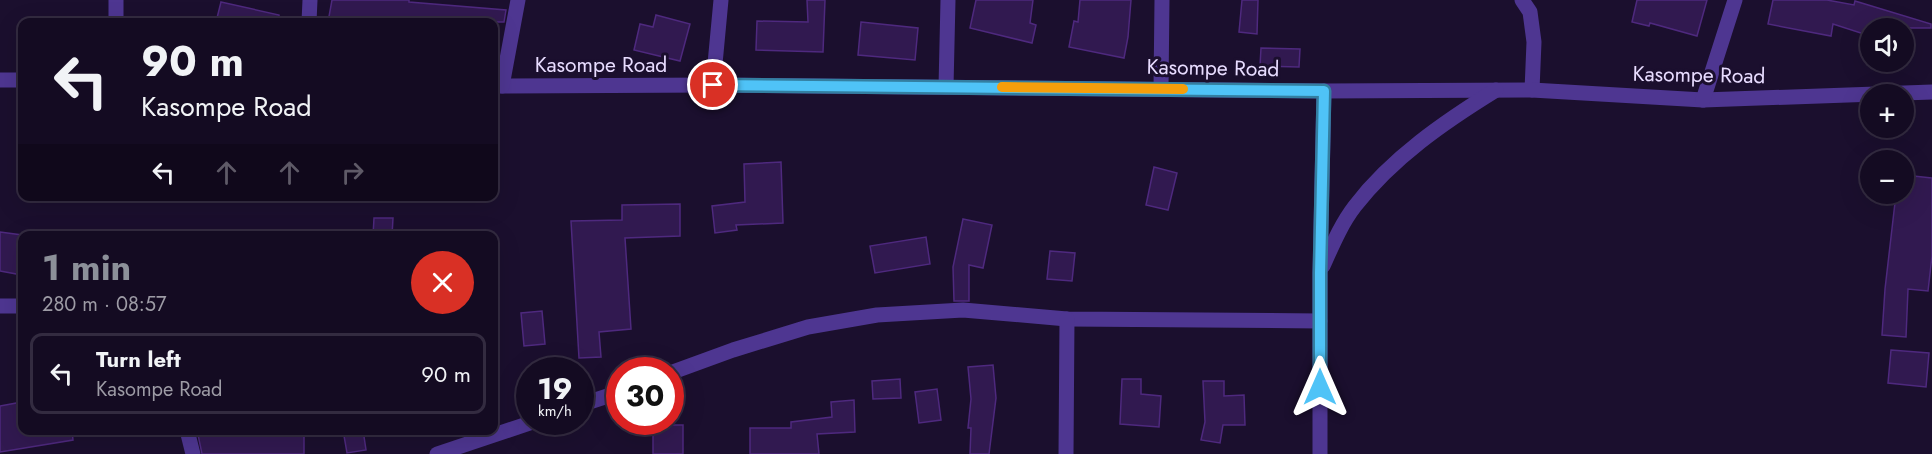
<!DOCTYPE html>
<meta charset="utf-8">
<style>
:root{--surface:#140b22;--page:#1d142a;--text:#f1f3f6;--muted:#9d9ba5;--line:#332b40;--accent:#8c9099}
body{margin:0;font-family:Jost,sans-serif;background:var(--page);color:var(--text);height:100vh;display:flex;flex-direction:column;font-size:22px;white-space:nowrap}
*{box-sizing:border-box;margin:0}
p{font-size:20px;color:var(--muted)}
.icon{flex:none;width:33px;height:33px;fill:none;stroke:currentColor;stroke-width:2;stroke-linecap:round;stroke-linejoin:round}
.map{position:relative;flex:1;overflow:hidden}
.sheet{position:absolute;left:18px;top:231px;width:480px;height:204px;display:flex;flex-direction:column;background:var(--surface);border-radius:12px;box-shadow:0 6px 24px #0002,0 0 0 2px var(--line)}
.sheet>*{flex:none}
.hud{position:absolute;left:18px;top:18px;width:480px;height:183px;border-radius:12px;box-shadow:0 6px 24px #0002,0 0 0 2px var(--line);background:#140b22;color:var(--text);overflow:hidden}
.fabs{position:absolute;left:1860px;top:18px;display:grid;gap:12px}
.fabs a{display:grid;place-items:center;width:54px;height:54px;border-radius:50%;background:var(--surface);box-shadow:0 6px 24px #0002,0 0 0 2px var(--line);font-size:30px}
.speed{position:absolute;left:516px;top:357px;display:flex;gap:12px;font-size:30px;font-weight:700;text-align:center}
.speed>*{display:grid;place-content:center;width:78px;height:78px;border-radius:50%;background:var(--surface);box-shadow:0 6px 24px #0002,0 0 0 2px var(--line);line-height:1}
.speed small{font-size:15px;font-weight:400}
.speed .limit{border:9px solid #d22;background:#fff;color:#111}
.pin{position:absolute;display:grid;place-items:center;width:51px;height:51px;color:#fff;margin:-26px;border:3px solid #fff;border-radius:50%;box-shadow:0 2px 6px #0007}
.me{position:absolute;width:66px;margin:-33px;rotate:0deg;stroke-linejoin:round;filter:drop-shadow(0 0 4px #0008)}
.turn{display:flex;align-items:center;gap:21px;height:126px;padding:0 24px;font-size:27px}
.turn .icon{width:78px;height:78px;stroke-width:2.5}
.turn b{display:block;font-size:42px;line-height:51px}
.lanes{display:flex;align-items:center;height:57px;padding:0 24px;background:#0003;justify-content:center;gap:30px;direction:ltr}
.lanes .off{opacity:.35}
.round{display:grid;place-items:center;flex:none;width:63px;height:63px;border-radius:32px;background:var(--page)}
.summary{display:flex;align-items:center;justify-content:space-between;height:102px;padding:0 24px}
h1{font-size:36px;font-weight:700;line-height:45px;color:var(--accent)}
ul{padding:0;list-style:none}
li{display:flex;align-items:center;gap:18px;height:81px;margin:0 12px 9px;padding:0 12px;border:3px solid var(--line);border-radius:12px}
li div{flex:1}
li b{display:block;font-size:22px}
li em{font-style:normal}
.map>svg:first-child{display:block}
</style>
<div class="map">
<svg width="1932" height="454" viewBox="0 0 1932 454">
<rect width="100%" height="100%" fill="#1b0f2e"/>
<g fill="#311950" stroke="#4e297e" stroke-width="1.5">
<polygon points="332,0 409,0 409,2 506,10 504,22 328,22"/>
<polygon points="807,0 825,0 823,52 756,50 757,21 808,22"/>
<polygon points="976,0 1033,0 1030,23 1036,25 1032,43 970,28"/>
<polygon points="1080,0 1131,0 1128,37 1124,58 1069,47 1074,21 1078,22"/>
<polygon points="1242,0 1258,0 1257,34 1239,32"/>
<polygon points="1637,0 1707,0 1697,36 1650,23 1649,26 1632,22"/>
<polygon points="1773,0 1827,0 1854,5 1855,1 1931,24 1931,28 1870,28 1870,36 1833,24 1831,36 1768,24"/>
<polygon points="221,2 279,15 279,22 216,22"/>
<polygon points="656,15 690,24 680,61 634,50 640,24 653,27"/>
<polygon points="861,22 918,28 915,60 858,55"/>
<polygon points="1261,48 1300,49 1299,67 1260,66"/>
<polygon points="781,162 783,223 736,225 737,230 715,233 712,206 745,202 744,164"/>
<polygon points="1154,167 1177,173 1168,210 1146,205"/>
<polygon points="1904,175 1932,178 1932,256 1928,291 1908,289 1906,337 1882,335 1885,289 1896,194 1904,194"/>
<polygon points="680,204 680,236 625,238 631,329 599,332 601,357 579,358 571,221 622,220 622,205"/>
<polygon points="374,218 393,218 392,236 373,236"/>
<polygon points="963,219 992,225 983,268 969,265 969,301 954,301 953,267"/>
<polygon points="0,232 22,235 22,275 0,271"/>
<polygon points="926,237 930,264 875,273 870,246"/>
<polygon points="1050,251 1075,253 1072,281 1047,279"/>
<polygon points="542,311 545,344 524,346 521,313"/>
<polygon points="1891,350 1929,353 1926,387 1888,383"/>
<polygon points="993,365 996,398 989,454 970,454 971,428 968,428 971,399 968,367"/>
<polygon points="900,379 901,398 873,399 872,381"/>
<polygon points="1122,379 1141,379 1141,394 1161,396 1159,427 1120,424"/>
<polygon points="1203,381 1224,381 1224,396 1244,395 1245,425 1223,425 1220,443 1201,440 1205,422"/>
<polygon points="937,389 941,420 919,423 915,392"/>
<polygon points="854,400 855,432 817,434 819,454 750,454 750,428 791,428 791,422 832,417 831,402"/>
<polygon points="22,402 22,430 72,430 73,440 0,452 0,406"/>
<rect x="653" y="425" width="30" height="29"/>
<polygon points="197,430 304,430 304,454 202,454"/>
<polygon points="343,430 363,430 366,450 347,453"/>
</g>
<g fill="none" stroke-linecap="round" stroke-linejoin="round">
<g stroke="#4e3691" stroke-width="15">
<polyline points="1522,0 1530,12 1534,42 1532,90"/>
<polyline points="116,22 116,0"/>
<polyline points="309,22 310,0"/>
<polyline points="0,80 22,80"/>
<polyline points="713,85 721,0"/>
<polyline points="494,86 713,85 1324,91 1532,90 1703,100 1932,92"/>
<polyline points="502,86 518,0"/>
<polyline points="946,87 948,0"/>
<polyline points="1161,88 1162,0"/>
<polyline points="1703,100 1735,0"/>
<path d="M 1323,266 C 1332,246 1341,224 1355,206 C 1392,158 1444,122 1496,90"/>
<polyline points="0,306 22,306"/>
<polyline points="670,373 733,350 808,327 877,315 963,310 1067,319 1320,321"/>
<polyline points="580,405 620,392"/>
<polyline points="187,430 193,454"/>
<polyline points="437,454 533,422"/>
<polyline points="1066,454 1067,319"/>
<polyline points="1320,454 1320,273 1324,91"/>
</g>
</g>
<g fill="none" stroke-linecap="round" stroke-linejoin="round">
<defs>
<polyline id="route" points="713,85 1324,91 1320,273 1320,387"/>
</defs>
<use href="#route" stroke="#337fa1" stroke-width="15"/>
<use href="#route" stroke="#4fc3f7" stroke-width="10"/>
<polyline stroke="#f59e0b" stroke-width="10" points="1002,87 1183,89"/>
</g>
<g text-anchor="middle" stroke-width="6" stroke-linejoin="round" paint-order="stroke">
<g font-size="21" fill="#e8dcff" stroke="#1b0f2e">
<text x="601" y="72">Kasompe Road</text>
<text transform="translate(1213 68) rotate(1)" y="7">Kasompe Road</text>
<text transform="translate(1699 75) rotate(1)" y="7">Kasompe Road</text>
</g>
</g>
</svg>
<div class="fabs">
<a><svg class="icon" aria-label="sound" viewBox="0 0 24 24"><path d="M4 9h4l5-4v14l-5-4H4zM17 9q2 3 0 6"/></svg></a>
<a>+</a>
<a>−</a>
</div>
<div class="speed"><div>19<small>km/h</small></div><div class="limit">30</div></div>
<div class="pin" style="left:713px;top:85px;background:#d93025"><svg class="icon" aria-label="arrive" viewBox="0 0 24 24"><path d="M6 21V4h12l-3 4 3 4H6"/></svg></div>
<svg class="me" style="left:1320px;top:387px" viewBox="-20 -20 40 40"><path d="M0-17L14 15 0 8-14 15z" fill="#4fc3f7" stroke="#fff" stroke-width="4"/></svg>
<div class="hud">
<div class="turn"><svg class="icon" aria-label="left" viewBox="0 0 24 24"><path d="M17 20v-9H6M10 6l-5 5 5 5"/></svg><div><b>90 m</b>Kasompe Road</div></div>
<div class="lanes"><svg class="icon" aria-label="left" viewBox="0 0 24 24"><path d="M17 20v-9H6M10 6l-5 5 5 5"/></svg><svg class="icon off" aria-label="ahead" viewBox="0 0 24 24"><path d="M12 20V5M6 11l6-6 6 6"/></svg><svg class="icon off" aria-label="ahead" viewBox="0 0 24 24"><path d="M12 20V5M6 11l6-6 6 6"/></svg><svg class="icon off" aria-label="right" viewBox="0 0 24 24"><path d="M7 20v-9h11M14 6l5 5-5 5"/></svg></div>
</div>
<section class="sheet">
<div class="summary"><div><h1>1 min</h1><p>280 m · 08:57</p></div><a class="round" style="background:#d93025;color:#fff"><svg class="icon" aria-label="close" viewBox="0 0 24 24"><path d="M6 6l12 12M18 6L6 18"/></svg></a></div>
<ul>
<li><svg class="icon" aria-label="left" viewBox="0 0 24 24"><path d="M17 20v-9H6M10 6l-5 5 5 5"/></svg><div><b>Turn left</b><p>Kasompe Road</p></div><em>90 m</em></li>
</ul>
</section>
</div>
